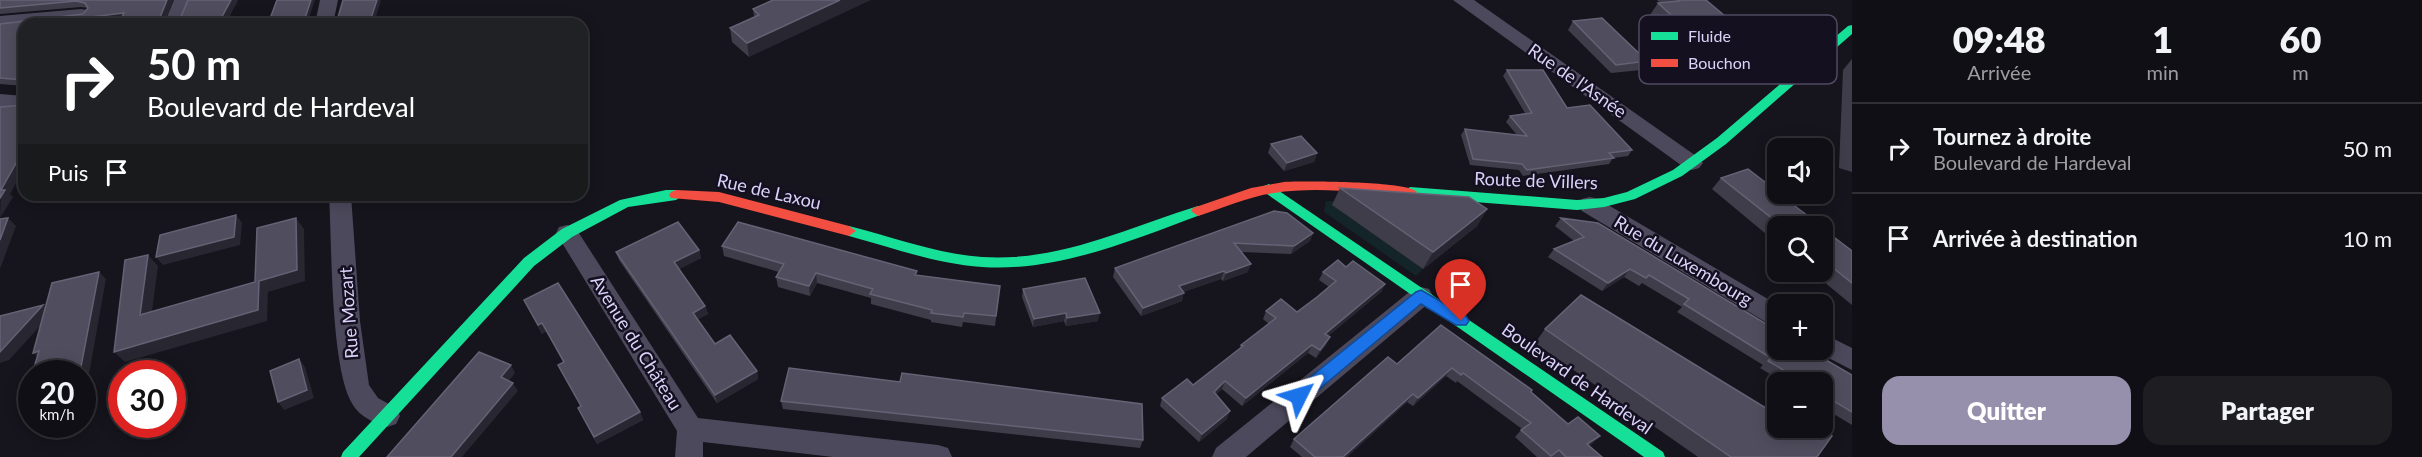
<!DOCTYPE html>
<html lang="fr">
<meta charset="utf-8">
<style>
:root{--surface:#100f15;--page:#1e1d22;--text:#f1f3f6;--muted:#9c9ca0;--line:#302f34;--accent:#9690ac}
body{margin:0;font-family:Lato,sans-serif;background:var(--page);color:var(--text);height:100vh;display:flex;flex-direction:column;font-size:22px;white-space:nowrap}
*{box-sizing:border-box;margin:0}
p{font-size:20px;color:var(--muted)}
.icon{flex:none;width:33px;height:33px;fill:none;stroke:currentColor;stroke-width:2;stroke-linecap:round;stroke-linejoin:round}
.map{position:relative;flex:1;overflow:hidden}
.side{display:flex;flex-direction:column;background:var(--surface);width:570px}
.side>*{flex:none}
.top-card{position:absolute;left:18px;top:18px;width:570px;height:183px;border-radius:18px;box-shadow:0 3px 15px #0003,0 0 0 2px var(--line);background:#202124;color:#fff;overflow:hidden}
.buttons{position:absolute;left:1767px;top:138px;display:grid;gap:12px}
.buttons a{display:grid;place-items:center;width:66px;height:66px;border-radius:12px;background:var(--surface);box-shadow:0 3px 15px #0003,0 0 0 2px var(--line);font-size:30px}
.speed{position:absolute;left:18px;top:360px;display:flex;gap:12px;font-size:30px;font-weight:700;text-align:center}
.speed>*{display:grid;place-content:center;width:78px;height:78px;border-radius:50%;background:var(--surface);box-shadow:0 3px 15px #0003,0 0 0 2px var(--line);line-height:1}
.speed small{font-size:15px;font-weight:400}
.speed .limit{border:9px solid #d22;background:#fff;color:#111}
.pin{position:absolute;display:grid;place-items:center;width:51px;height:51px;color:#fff;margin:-62px -26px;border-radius:50% 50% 50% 0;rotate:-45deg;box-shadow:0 0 6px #0007}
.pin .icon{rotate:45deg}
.me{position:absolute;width:66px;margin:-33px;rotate:50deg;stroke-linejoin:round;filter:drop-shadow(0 0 4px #0008)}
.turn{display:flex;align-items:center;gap:21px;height:126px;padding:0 30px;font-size:27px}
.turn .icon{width:78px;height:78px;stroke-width:2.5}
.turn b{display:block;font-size:42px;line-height:51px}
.then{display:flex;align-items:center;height:57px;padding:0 30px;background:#0003;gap:12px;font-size:22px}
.eta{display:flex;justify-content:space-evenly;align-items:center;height:102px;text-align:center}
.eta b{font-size:36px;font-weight:800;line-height:42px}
.button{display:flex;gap:12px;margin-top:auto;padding:12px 30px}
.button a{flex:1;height:69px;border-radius:18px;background:var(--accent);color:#fff;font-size:24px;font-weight:800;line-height:69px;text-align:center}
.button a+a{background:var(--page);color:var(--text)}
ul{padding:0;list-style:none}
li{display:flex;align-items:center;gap:18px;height:90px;padding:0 30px;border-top:2px solid var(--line)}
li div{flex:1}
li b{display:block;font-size:22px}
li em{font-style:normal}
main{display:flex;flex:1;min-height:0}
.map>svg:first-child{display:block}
</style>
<main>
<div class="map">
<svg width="1852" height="457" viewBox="0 0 1852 457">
<rect width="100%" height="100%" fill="#16141c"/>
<polygon fill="#132528" points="1366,200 1343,213 1423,269 1416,276 1324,212 1326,201"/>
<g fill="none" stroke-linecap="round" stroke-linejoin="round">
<g fill="#4c495c" fill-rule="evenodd">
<polygon points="174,0 192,0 182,24 164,24"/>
<polygon points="320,0 338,0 333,24 315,24"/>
<polygon points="1453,0 1474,0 1699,158 1703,163 1699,168 1692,170 1685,168"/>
<polygon points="81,9 87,10 90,14 87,18 0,28 0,16"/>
<polygon points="0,94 24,96 24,110 0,108"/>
<path d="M 329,195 L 351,195 L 360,321 L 369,385 L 378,398 L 396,408 L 400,416 L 396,424 L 387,427 C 375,423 360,417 353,405 C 330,370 332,242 329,195 Z"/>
<polygon points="1590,197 1598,199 1778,305 1778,327 1769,324 1582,211 1579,205 1582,199"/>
<polygon points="567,225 575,227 698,418 938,445 948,448 952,457 833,457 703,442 703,457 675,457 677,431 556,233 559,227"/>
<polygon points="1421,287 1429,289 1433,296 1429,303 1246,457 1212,457 1216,448 1413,289"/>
<polygon points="1822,333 1852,348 1852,370 1813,350 1822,350"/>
</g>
<g fill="#16e098" fill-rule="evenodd">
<polygon points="1852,25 1852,34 1726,144 1682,176 1635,199 1604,207 1577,210 1410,197 1403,192 1410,187 1577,200 1604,198 1627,192 1673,170 1717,138 1848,26"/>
<polygon points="1269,184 1663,452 1665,457 1644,457 1264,192 1262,189 1264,186"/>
<polygon points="666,190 676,190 683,195 676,200 628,207 572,237 534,266 359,457 341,457 343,452 524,258 562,229 620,200"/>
<path d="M 1198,206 L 1205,211 L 1203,214 C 1132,240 1059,272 982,267 C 937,264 893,248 849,236 L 842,231 L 849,226 C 893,237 937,254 982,257 C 1060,262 1126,228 1198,206 Z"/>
</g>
<g fill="#f24e42" fill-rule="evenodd">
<path d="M 1284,182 C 1303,181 1408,181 1417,192 L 1410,197 C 1365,193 1319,186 1274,193 C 1248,197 1223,208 1198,216 L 1191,211 L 1193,208 L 1251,188 Z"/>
<polygon points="676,190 719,192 849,226 856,231 849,236 719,202 671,198 669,195 671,192"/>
</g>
</g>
<g fill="#403d4b">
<polygon points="0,0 173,0 165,20 180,19 238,0 225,24 120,20 24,24 24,86 0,84 0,24 83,14 88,8 81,7 0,14"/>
<polygon points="773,0 749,57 732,42 730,28 754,17 753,9"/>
<polygon points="1657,0 1706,0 1739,28 1731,40 1684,46 1650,15 1658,3 1660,3"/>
<polygon points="1573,21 1647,61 1641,70 1611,73 1568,30"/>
<polygon points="1852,59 1852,172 1839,168 1843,70"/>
<polygon points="1507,70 1567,108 1632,150 1628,156 1613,158 1609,164 1523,176 1519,170 1470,165 1461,135 1465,129 1517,135 1506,122 1510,116 1525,113 1503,76"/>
<polygon points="1271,144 1317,153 1314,162 1284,171 1268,153"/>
<polygon points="1721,178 1821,226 1778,226 1778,244 1712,189"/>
<polygon points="1340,188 1487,209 1477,226 1423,269 1332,205"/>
<polygon points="1274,211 1313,233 1310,241 1291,254 1241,252 1248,272 1223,281 1221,279 1183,292 1182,301 1141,316 1113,277 1115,268"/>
<polygon points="1561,218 1852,375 1852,425 1822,407 1822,382 1783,382 1760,368 1763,365 1677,312 1682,307 1642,283 1639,286 1624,277 1602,291 1548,257 1554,249 1574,241 1555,226"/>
<polygon points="1822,228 1852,251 1852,305 1812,272 1822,272"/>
<polygon points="722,246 917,276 1000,286 995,326 963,322 962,327 931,322 931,320 871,304 871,298 817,283 810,296 778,287 776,277 779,272 724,256"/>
<polygon points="699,250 701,258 679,269 705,306 708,314 698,319 715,344 757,371 758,379 717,403 619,260 616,252"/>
<polygon points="1346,267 1385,284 1381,292 1328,336 1326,345 1316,358 1308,353 1242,406 1222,389 1216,394 1227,419 1199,442 1160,406 1162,398 1193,385 1240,348 1241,345 1269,324 1263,319 1266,311 1297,312 1329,287 1319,280 1323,272"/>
<polygon points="1023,289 1098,321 1066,326 1064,321 1033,327 1022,297"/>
<polygon points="524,300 640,412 643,420 597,444 578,408 581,406 558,365 563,362 546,331 542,334"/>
<polygon points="1441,325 1531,392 1568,424 1593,443 1589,446 1602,457 1537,457 1515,437 1522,429 1457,381 1456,383 1446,376 1413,406 1407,402 1347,457 1302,457 1290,447 1294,439 1397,364"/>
<polygon points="1545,329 1767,409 1778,399 1778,428 1817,457 1698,457 1535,343"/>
<polygon points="781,401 1143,440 1140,448 783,409"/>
</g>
<g fill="#282630">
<polygon points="167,0 173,0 163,24 159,20"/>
<polygon points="231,0 238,0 225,24 218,24"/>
<polygon points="311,0 315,0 307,24 303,24"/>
<polygon points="377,0 381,0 374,24 369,24"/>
<polygon points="840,0 871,0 749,57 747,43"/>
<polygon points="124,13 128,19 85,24 74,24 75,19"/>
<polygon points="24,149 24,169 10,194 13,197 0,218 1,190"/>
<polygon points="1317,153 1314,162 1284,171 1287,163"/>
<polygon points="1487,209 1477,226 1423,269 1433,252"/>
<polygon points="236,215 242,223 240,245 163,265 156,257"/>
<polygon points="8,218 16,226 0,269 0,240"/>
<polygon points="296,218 304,229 305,281 268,292 267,321 125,362 114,352 259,281"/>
<polygon points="1313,233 1310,241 1291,254 1294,246"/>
<polygon points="699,250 701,258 676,271 674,262"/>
<polygon points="148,255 158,266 150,326 140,315"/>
<polygon points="1251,264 1248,272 1223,281 1226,273"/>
<polygon points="1630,269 1624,277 1602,291 1608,283"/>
<polygon points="1224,271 1221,279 1177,294 1179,286"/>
<polygon points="99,272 106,279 88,380 82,381 82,374 76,374"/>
<polygon points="816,273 817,283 810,296 809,286"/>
<polygon points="1385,284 1381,292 1321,342 1325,334"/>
<polygon points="1184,293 1182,301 1141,316 1143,308"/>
<polygon points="43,305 52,313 9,360 0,363 0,352"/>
<polygon points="705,306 708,314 695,321 693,313"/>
<polygon points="1066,313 1064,321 1033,327 1034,319"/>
<polygon points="1100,313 1098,321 1066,326 1067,318"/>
<polygon points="542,323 546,331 542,334 538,325"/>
<polygon points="1330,337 1326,345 1316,358 1320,350"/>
<polygon points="1312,345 1308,353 1242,406 1246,398"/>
<polygon points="39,351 41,360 33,353"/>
<polygon points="299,359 305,367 314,398 284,410 278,402"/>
<polygon points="511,365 515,373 506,385 501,377"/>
<polygon points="1452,368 1446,376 1413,406 1418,398"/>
<polygon points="757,371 758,379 717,403 715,395"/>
<polygon points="1225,381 1222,389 1211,400 1214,392"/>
<polygon points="513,383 518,391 462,457 451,457"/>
<polygon points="1413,394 1407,402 1347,457 1343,457"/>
<polygon points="1230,411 1227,419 1199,442 1202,434"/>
<polygon points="640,412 643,420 597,444 594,437"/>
<polygon points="1600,436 1593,443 1580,452 1587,444"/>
</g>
<g fill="#504d5e" stroke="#666276" stroke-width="1.5">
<polygon points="0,0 167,0 159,20 180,19 188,0 231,0 218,24 118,24 124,13 75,19 74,24 24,24 24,80 0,78 0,24 83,14 88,8 85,3 76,1 0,8"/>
<polygon points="277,0 311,0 303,24 268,24"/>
<polygon points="343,0 377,0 369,24 336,24"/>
<polygon points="773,0 840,0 747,43 730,28 759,15 753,9"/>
<polygon points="1678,0 1706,0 1739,28 1692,34 1658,3 1679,1"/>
<polygon points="1602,18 1647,61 1616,65 1573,21"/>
<polygon points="1507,70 1543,70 1567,108 1590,105 1632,150 1609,153 1614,158 1527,170 1522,164 1473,159 1465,129 1527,136 1510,116 1532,113"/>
<polygon points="24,105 24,149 1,190 5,190 0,198 0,107"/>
<polygon points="1301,136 1317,153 1287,163 1271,144"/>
<polygon points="1748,169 1778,192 1778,194 1779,194 1821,226 1782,226 1721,178"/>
<polygon points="1340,188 1469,197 1487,209 1433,252"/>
<polygon points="1274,211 1287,213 1313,233 1294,246 1234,243 1251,264 1226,273 1224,271 1179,286 1184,293 1143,308 1115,268"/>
<polygon points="236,215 234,237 156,257 160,235"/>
<polygon points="8,218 0,240 0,219"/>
<polygon points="296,218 297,270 259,281 258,310 114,352 125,260 148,255 140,315 255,282 257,228"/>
<polygon points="1561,218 1598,223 1778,331 1778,350 1809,350 1852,375 1852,412 1822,394 1822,382 1804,382 1768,361 1771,358 1684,304 1689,299 1649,275 1646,278 1630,269 1608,283 1554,249 1584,237"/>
<polygon points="678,222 699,250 674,262 705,306 693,313 715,344 730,335 757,371 715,395 616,252"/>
<polygon points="738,222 917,271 915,275 1000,286 996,316 964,313 963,317 931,313 932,310 870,294 873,289 816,273 809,286 776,277 784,264 722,246"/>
<polygon points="1822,228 1852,251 1852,283 1822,259"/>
<polygon points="1338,260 1346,267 1353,261 1385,284 1325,334 1330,337 1320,350 1312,345 1246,398 1225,381 1214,392 1230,411 1202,434 1162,398 1187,379 1193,385 1243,346 1241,345 1276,318 1266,311 1281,299 1297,312 1317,297 1336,281 1323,272"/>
<polygon points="99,272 80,372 76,374 54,374 54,372 50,374 32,374 39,351 33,353 52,283"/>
<polygon points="1085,278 1100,313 1067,318 1066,313 1034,319 1023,289"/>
<polygon points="558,283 640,412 594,437 578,408 581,406 558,365 564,362 542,323 538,325 524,300"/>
<polygon points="1581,295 1769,410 1778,400 1778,428 1820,428 1832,436 1817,457 1731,457 1545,329"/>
<polygon points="43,305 0,352 0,316"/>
<polygon points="1441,325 1532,390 1531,392 1568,424 1578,417 1600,436 1587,444 1602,457 1566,457 1559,450 1551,456 1521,430 1531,423 1463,373 1461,375 1452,368 1418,398 1413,394 1343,457 1315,457 1294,439 1388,357 1397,364"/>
<polygon points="479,352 511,365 501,377 513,383 451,457 387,457"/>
<polygon points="299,359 307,390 278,402 270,371"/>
<polygon points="789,368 900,382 902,373 1142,404 1143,440 781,401"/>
</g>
<polygon fill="#1a73e8" stroke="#114b97" stroke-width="1.5" points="1421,290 1466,316 1469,321 1466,325 1456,325 1421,304 1305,401 1299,403 1293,401 1291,396 1293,391 1416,292"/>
<g text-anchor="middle" stroke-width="5" stroke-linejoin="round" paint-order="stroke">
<g font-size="18" fill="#dbd3fa" stroke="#141020">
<text transform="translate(1577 81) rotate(35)" y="6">Rue de l'Asnée</text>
<text transform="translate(1536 181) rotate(2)" y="6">Route de Villers</text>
<text transform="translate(769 192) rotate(13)" y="6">Rue de Laxou</text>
<text transform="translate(1683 261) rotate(31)" y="6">Rue du Luxembourg</text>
<text transform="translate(349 313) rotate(-94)" y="6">Rue Mozart</text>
<text transform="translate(636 343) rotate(58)" y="6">Avenue du Château</text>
<text transform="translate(1577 379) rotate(35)" y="6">Boulevard de Hardeval</text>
</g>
</g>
<rect x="1639" y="15" width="198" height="69" rx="9" fill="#141020" stroke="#504a61" stroke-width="1.5"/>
<rect x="1651" y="32" width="27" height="8" fill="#16e098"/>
<rect x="1651" y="59" width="27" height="8" fill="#f24e42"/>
<g font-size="16" fill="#dbd3fa">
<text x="1688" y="42">Fluide</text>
<text x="1688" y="69">Bouchon</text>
</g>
</svg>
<div class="buttons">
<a><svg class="icon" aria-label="sound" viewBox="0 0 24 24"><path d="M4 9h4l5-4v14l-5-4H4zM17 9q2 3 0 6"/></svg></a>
<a><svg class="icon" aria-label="search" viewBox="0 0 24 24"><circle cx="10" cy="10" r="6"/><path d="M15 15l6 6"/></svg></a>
<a>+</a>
<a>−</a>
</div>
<div class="speed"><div>20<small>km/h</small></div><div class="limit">30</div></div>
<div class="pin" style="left:1461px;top:321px;background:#d93025"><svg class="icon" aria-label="arrive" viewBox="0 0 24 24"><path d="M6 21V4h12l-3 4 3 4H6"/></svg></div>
<svg class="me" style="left:1299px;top:396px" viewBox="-20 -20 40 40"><path d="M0-17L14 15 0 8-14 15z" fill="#1a73e8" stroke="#fff" stroke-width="4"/></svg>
<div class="top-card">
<div class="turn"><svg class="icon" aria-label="right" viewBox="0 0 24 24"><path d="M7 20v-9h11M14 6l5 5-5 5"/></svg><div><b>50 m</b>Boulevard de Hardeval</div></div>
<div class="then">Puis<svg class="icon" aria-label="arrive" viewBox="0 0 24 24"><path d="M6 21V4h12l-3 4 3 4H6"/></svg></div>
</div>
</div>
<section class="side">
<div class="eta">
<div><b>09:48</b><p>Arrivée</p></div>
<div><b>1</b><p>min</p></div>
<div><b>60</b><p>m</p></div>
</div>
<ul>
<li><svg class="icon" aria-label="right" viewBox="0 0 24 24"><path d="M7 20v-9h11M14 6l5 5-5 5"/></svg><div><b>Tournez à droite</b><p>Boulevard de Hardeval</p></div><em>50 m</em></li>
<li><svg class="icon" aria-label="arrive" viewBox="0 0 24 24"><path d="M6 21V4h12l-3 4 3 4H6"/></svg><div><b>Arrivée à destination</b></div><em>10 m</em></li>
</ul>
<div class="button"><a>Quitter</a><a>Partager</a></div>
</section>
</main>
